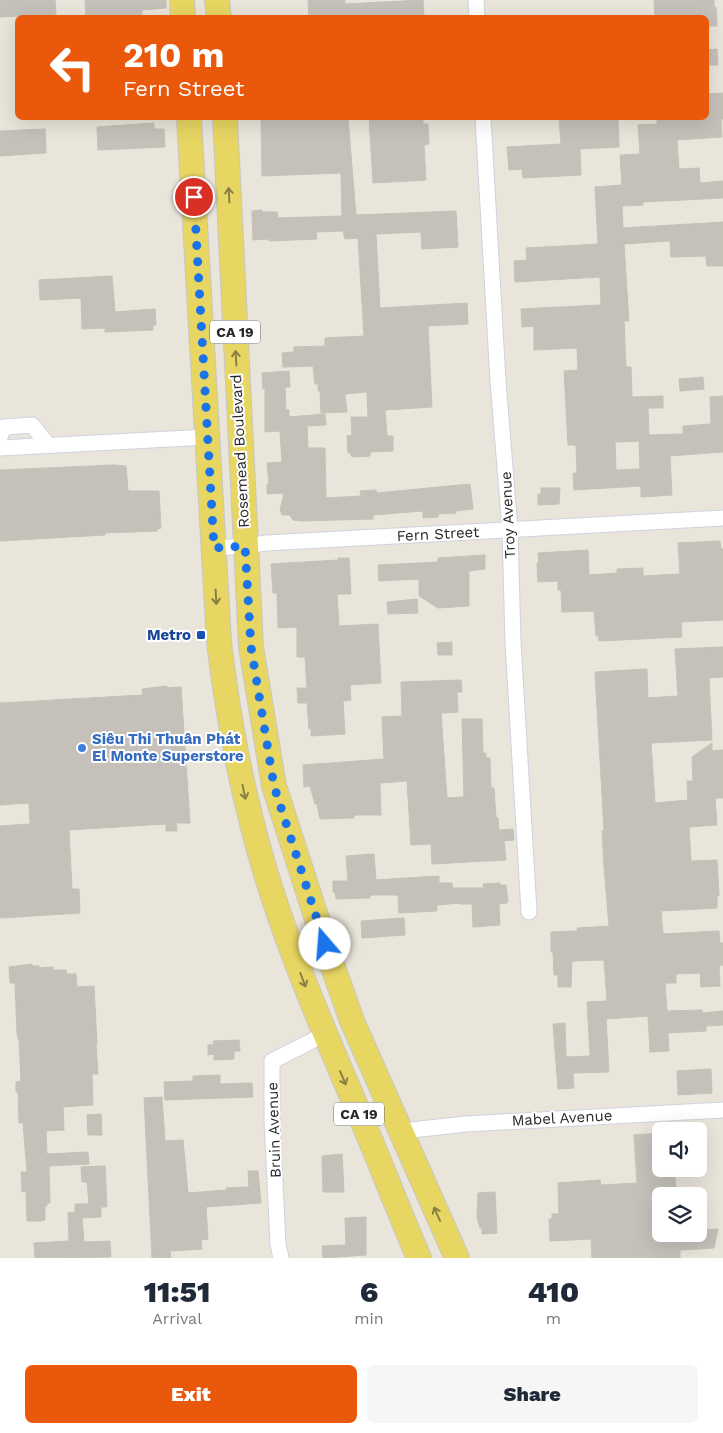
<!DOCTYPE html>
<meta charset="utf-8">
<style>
:root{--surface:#fff;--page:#f6f6f7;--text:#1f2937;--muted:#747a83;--accent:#ea580c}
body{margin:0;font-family:"Work Sans",sans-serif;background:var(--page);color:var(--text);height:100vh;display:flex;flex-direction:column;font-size:19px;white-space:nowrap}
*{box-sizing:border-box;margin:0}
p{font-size:16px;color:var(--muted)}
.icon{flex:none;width:28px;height:28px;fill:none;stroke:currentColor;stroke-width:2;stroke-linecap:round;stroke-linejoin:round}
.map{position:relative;height:1258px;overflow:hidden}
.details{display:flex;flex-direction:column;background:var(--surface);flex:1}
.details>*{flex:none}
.guide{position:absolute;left:15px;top:15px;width:694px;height:105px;border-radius:8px;box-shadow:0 5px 20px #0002;background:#ea580c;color:#fff;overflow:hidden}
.controls{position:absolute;left:652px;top:1122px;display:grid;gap:10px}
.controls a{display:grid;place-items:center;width:55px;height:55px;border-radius:8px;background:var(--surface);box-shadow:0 5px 20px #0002;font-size:25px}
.pin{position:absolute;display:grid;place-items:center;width:42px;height:42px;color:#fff;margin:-21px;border:2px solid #fff;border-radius:50%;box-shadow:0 1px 5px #0007}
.me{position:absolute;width:55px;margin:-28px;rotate:342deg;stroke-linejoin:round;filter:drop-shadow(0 0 4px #0008)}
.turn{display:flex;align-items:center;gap:18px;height:105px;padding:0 25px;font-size:22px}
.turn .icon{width:65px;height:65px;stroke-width:2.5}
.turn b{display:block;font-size:35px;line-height:42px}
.eta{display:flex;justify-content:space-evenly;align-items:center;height:85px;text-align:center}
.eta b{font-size:30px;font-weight:800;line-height:35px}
.action{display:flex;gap:10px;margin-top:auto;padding:10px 25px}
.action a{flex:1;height:58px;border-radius:8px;background:var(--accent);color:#fff;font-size:20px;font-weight:800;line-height:58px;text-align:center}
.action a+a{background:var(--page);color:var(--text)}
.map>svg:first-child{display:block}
</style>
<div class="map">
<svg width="723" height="1258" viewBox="0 0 723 1258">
<rect width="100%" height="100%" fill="#eae5da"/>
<g fill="#c5c1ba" stroke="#c5c1b4" fill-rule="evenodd">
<polygon points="0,0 55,0 56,14 0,17"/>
<polygon points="85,0 166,0 166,8 142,10 142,18 86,18"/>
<polygon points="308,0 345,0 345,4 423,0 424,18 309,18"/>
<polygon points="654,0 714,0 714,7 716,7 717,26 706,26 706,18 655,18"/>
<polygon points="717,49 718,65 706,65 706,50"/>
<path d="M 723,93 L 723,119 L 721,119 L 722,137 L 677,140 L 679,169 L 699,168 L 700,183 L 723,181 L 723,198 L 643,202 L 643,205 L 622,206 L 623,228 L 723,222 L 723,266 L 707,266 L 706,256 L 671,257 L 670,241 L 624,244 L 629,321 L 624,321 L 626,367 L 631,367 L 632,397 L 663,396 L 663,408 L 648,408 L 649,435 L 683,434 L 683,426 L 711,424 L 710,397 L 723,396 L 723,452 L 670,456 L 672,495 L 641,497 L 641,486 L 574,490 L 573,473 L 577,473 L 576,445 L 568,445 L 564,371 L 578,370 L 577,348 L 534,350 L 534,326 L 522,327 L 521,309 L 601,305 L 600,277 L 515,282 L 514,261 L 527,260 L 526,248 L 598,244 L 595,187 L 622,185 L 620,155 L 640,154 L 638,125 L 657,124 L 657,118 L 706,118 L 706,94 ZM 639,441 L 640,469 L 616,470 L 615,442 Z"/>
<polygon points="261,118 348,118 356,215 456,211 458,247 422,249 421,232 376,234 380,308 467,303 468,324 428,326 432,407 385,410 387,436 393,436 393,451 370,452 370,456 354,457 351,456 351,453 348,453 347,436 352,435 351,417 368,417 367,392 345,394 347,412 321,413 320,391 318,391 318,384 315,384 313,366 283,367 282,353 294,352 294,347 325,346 325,338 364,336 358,238 345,239 343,231 316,232 317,239 269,241 269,239 253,240 252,211 262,210 262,212 277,212 278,218 342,216 341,173 262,176"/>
<polygon points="369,118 423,118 423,124 428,124 429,144 424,145 426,180 373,183"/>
<polygon points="559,118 618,118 619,147 580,149 581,175 523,178 522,169 509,170 507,147 561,144"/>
<polygon points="154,123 154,129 164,129 165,147 98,150 97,127"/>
<polygon points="45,129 46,153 0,156 0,131"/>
<polygon points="112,276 115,312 155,309 156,325 153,325 153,330 105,332 105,328 82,329 81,298 40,300 39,280"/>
<polygon points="289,371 290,387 285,387 286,410 289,410 289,417 325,414 326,425 307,426 308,448 325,448 326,498 361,496 360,491 376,490 377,493 470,484 473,509 456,511 456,513 438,514 438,517 423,518 423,511 373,515 373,519 301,521 293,520 290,515 282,515 280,510 284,493 267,494 267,484 269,484 267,463 282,462 280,431 265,432 265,388 263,389 262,373"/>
<polygon points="703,377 704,389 680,391 679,379"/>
<polygon points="113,465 126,466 128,491 159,491 161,528 157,529 157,531 105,533 105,535 0,541 0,470"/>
<polygon points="541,488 560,488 559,504 538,505 538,494 541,494"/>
<polygon points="720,541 721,549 723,549 723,620 681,622 682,637 599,641 598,636 596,636 594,611 562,612 561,590 558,590 558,581 538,582 537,563 539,563 538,553 588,550 589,575 617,573 617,569 643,568 643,576 680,574 678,543"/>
<polygon points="485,555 485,569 469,571 469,606 438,608 419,596 419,579 379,581 378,565 438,562 438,558"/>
<polygon points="338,558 349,558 351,594 337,594 339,626 378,624 381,683 350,685 351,700 343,701 345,734 311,736 311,728 309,729 307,703 298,703 297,688 307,688 305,657 297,657 297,627 278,628 277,593 273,593 271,564 338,560"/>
<polygon points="417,599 418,613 388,614 387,602"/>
<polygon points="452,642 452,655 438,655 437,643"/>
<polygon points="723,647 723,677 709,678 712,740 651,743 655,803 688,800 687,781 693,781 692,757 712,743 712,751 723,750 723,798 715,798 717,825 689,827 691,861 717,860 719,896 717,896 717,908 661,911 663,934 719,931 720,943 723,943 723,965 719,966 720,986 701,987 700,973 676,974 676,983 665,983 667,1011 702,1010 702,1013 723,1011 723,1025 706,1026 706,1031 668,1033 669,1051 650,1052 648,1016 606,1019 609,1072 573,1073 574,1088 558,1089 553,1024 565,1023 566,1057 590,1056 587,1002 607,1001 604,960 572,961 571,987 558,987 558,975 554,975 553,952 551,952 551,932 578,931 577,928 609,926 604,866 602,831 604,831 595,672 647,669 648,698 678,696 675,649"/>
<polygon points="461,680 462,692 457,692 458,712 441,713 447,798 464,797 462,719 482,719 483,753 486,753 486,758 490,758 491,788 494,788 496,818 498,818 499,830 513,829 514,840 504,841 506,860 432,864 431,844 411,845 407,781 380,783 381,815 354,815 354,818 320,819 317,804 315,804 310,786 304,787 303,765 384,759 382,717 402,716 401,682"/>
<polygon points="167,686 167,688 181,687 190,823 176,823 177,831 166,831 166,824 69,830 72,889 79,889 80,913 0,918 0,826 30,824 29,803 0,805 0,703 143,695 142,689"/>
<polygon points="374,854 376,880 439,876 439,883 452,883 453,888 484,888 483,884 500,883 500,885 506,885 508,901 507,903 499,904 500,925 473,927 472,904 460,904 460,903 437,905 437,911 399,913 398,895 370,895 370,898 336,899 335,892 333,892 333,881 348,881 346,856"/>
<polygon points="404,918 405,935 362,938 361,921"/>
<polygon points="32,964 32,966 39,966 39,968 53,967 53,970 66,970 67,974 76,974 77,987 94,986 97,1044 96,1044 98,1074 92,1074 93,1105 63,1107 64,1130 46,1131 47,1154 88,1152 89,1164 49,1166 50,1203 47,1203 47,1206 45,1206 45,1220 41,1221 27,1221 26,1191 22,1192 21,1172 27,1172 23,1123 19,1123 18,1092 16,1092 16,1082 21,1081 19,1039 18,1039 17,1033 15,983 10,983 9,967"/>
<polygon points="239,1040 240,1051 234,1051 234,1059 214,1060 214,1054 208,1055 208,1045 214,1044 213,1041"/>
<polygon points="711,1069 712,1093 678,1095 677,1071"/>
<polygon points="220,1075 220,1084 252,1083 253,1097 165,1100 164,1082 193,1081 193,1076"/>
<polygon points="162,1097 165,1141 183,1140 188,1193 227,1190 226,1188 249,1187 248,1171 258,1171 261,1203 206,1207 208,1239 201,1240 202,1249 170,1251 171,1258 152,1258 144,1098"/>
<polygon points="101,1114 102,1135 88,1135 87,1115"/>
<polygon points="661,1133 661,1169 674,1169 677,1196 661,1196 661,1234 699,1234 699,1230 718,1229 714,1248 680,1250 680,1258 592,1258 591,1239 550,1241 549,1219 552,1219 552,1214 559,1214 558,1183 600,1180 601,1185 637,1183 634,1135"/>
<polygon points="342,1154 344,1192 323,1192 322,1156"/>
<polygon points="105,1166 107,1207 101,1207 101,1217 82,1218 84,1242 110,1241 111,1257 35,1258 34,1243 69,1241 68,1213 75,1212 75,1204 89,1204 87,1182 82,1182 81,1167"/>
<polygon points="495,1192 497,1233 482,1234 482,1228 480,1228 477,1217 478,1193"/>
<polygon points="366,1217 366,1255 323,1258 322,1246 346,1245 345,1218"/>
</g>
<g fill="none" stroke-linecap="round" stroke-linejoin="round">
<defs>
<g id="street">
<polyline points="476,0 477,18"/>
<polyline points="483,118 498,381 510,530 513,642 529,912"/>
<polyline points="0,437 4,427 32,425 48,445"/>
<polyline points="0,448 208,437"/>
<polyline points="214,548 245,546 266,543 723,518"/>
<polyline points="402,1131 466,1124 723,1110"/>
<polyline points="281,1258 278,1244 272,1120 272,1061 310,1042 324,1033"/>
</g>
<g id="primary">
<polyline points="182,0 183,18"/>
<polyline points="217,0 219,18"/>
<path d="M 189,118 L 219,642 C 229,726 245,809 271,890 C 299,977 337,1061 373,1146 C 388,1183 403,1221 419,1258"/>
<polyline points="225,118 251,647 274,786 325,944 352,1021 457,1258"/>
</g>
</defs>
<use href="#street" stroke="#d0d1e0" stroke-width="17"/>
<use href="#primary" stroke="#c7c7c7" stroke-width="26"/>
<use href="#street" stroke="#fff" stroke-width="15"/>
<use href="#primary" stroke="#e7d662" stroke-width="24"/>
</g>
<defs><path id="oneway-shaft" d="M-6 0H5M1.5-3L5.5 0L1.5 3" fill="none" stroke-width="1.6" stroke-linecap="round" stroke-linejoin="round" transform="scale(1.25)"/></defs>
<g stroke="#887f45">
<use href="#oneway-shaft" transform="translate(229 195) rotate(-93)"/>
<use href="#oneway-shaft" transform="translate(236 358) rotate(-93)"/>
<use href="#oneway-shaft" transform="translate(216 597) rotate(87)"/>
<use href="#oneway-shaft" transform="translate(244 792) rotate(78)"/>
<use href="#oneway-shaft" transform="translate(303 980) rotate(69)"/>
<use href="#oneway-shaft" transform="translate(343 1078) rotate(67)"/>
<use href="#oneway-shaft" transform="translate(437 1214) rotate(-114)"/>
</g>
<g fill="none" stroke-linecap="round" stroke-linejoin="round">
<polyline stroke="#1a73e8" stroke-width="9" stroke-dasharray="0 16.2" points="194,197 214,548 245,546 251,647 274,786 325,944"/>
</g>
<rect fill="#1a4fb4" stroke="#fff" stroke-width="2" x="196" y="630" width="10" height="10" rx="2.5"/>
<circle fill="#3f7fe0" stroke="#fff" stroke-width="2" cx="82" cy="748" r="5"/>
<g text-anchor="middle" stroke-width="4" stroke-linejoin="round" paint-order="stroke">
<g fill="#fff" stroke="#686868" stroke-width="1">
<rect x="210" y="320.5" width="50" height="23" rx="4"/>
<rect x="334" y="1102.5" width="50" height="23" rx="4"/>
</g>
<g font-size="14" font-weight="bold" fill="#282828">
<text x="235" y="337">CA 19</text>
<text x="359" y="1119">CA 19</text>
</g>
<g font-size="15" fill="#282828" stroke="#fff">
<text transform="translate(240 451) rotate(-93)" y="5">Rosemead Boulevard</text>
<text transform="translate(508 515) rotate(-93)" y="5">Troy Avenue</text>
<text transform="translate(438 534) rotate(-3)" y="5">Fern Street</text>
<text transform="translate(562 1118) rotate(-3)" y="5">Mabel Avenue</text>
<text transform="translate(274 1130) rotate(-92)" y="5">Bruin Avenue</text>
</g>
<g font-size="15" font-weight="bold" fill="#164399" stroke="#fff" text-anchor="end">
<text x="191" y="640">Metro</text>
</g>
<g font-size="15" font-weight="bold" fill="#366cbe" stroke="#fff" text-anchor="start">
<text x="92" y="744">Siêu Thi Thuân Phát<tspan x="92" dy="17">El Monte Superstore</tspan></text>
</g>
</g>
</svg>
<div class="controls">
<a><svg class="icon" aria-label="sound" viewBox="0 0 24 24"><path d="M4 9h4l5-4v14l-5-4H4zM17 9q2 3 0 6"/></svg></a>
<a><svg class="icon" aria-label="layers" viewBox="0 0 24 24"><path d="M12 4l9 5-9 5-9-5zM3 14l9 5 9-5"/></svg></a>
</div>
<div class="pin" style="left:194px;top:197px;background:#d93025"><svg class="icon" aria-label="arrive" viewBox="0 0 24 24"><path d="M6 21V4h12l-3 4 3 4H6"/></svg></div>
<svg class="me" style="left:325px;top:944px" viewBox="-20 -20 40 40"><circle r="19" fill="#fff"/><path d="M0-13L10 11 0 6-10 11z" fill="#1a73e8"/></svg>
<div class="guide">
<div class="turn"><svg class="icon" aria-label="left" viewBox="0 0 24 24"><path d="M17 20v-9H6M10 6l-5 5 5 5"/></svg><div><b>210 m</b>Fern Street</div></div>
</div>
</div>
<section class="details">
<div class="eta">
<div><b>11:51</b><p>Arrival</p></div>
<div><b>6</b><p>min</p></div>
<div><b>410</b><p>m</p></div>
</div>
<div class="action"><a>Exit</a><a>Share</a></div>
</section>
